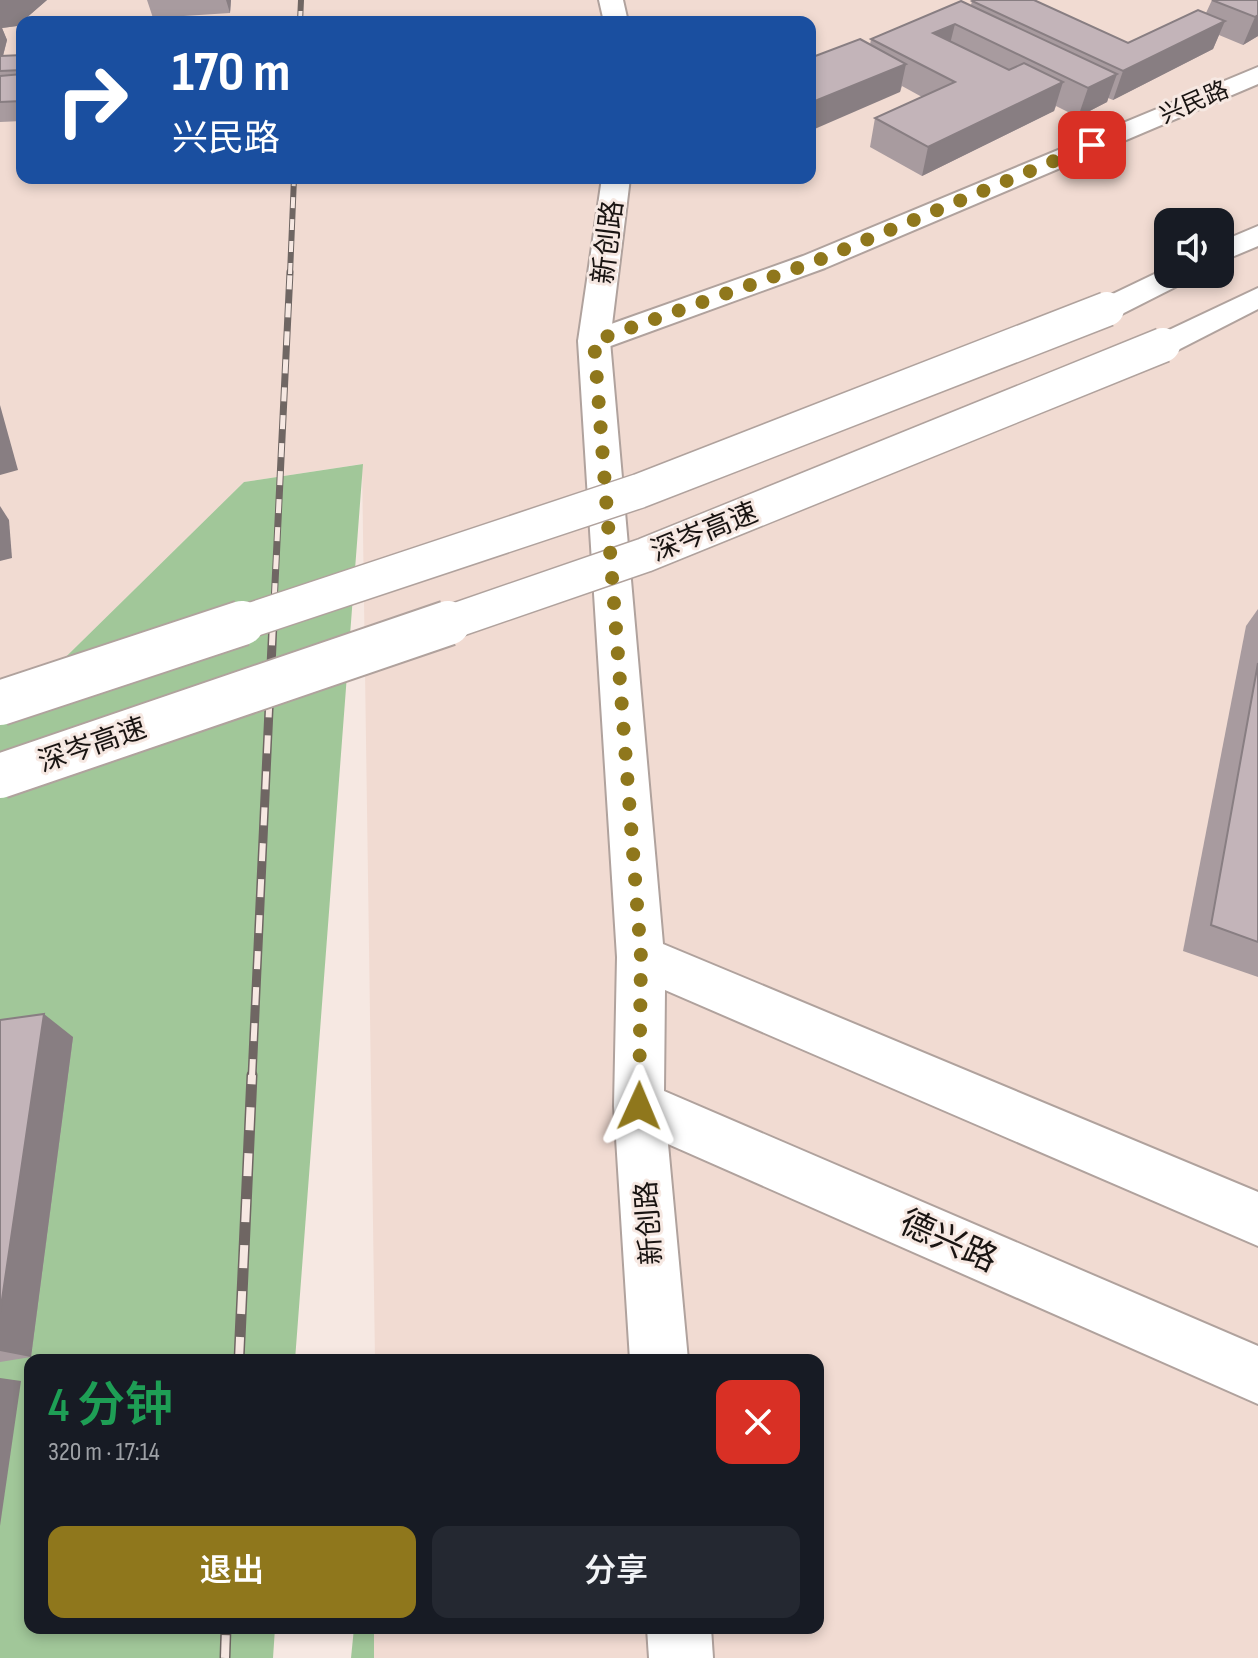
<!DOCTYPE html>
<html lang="zh">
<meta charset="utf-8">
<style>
:root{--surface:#171b24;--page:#242831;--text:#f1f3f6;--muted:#9ea1a6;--accent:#8f771c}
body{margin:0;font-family:"Sofia Sans Condensed","Noto Sans SC",sans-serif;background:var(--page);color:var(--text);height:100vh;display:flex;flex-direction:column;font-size:30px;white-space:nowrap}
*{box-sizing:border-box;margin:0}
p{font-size:26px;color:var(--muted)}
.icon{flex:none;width:44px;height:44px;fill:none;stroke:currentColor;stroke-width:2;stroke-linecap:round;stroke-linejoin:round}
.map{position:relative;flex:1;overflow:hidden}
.panel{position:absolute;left:24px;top:1354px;width:800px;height:280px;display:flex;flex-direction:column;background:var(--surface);border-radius:16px;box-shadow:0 4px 12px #0003}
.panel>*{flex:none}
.guide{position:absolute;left:16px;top:16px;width:800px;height:168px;border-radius:16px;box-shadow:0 4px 12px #0003;background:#1a4fa0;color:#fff;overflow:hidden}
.buttons{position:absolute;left:1154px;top:208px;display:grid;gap:16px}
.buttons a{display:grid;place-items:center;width:80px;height:80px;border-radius:16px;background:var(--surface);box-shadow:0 4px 12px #0003;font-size:40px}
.pin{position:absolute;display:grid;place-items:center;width:68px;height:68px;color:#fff;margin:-34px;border-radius:16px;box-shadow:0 4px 12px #0006}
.me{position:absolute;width:88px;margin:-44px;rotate:1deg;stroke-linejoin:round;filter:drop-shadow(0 0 6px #0008)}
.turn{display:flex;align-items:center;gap:28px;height:168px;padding:0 24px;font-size:36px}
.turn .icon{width:104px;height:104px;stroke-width:2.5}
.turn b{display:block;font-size:56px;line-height:68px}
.round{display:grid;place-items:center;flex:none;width:84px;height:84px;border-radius:16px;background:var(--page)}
.head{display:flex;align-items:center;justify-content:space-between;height:136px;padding:0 24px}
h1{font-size:48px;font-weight:600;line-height:60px;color:#1e9e55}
.primary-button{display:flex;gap:16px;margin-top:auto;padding:16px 24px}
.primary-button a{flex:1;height:92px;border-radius:16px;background:var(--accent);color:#fff;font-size:32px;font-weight:600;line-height:92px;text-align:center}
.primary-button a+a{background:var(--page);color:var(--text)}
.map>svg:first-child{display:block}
</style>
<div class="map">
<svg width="1258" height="1658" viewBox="0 0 1258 1658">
<rect width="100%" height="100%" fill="#f6e8e2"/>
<path fill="#f1dbd2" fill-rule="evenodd" d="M 0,0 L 1258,0 L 1258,1658 L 374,1658 L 374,1628 L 818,1628 L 818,1360 L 375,1360 L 362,464 L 244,482 L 27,695 L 0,703 ZM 22,22 L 810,22 L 810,178 L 22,178 ZM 1168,222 L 1220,222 L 1220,274 L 1168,274 Z"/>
<g fill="#a1c799">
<polygon points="363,464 295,1360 30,1360 30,1628 275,1628 273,1658 0,1658 0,703 27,695 244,482"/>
<polygon points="354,1628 374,1628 374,1658 351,1658"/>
</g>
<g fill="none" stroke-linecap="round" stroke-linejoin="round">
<defs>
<polygon id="minor" points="1258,67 1258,84 825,268 605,348 594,351 583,348 578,341 583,334 803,256"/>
<g id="tertiary">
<polygon points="599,0 623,0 628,22 604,22"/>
<polygon points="602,178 630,178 610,341 663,944 1258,1192 1258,1246 665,990 664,1091 1258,1346 1258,1404 668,1144 688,1360 630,1360 614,1106 617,957 578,341"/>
<polygon points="647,1628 711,1628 713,1658 649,1658"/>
</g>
<g id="motorway">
<polygon points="1258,226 1258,246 1220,262 1220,242"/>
<polygon points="1167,268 1168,274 1193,274 1189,280 1118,316 1107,318 1096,316 1091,309 1096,302"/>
<polygon points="1258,288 1258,309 1174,352 1163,355 1152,352 1147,345 1152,338"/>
</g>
</defs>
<use href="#minor" stroke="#b0a29d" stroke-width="4"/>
<use href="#tertiary" stroke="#b0a29d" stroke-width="4"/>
<use href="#motorway" stroke="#b0a29d" stroke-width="4"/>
<use href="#minor" fill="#fff" fill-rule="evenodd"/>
<use href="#tertiary" fill="#fff" fill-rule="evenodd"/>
<use href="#motorway" fill="#fff" fill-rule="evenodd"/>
<defs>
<g id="rail-far3">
<polyline points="300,22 301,0"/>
<polyline points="290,274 294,178"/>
</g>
<polyline id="rail-far2" points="273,625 290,272"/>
<polyline id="rail-far1" points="252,1077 273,623"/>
<g id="rail">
<polyline points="239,1360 252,1075"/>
<polyline points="225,1658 226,1628"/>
</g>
</defs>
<use href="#rail-far3" stroke="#6f6663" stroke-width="6"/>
<use href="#rail-far2" stroke="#6f6663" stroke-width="7"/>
<use href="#rail-far1" stroke="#6f6663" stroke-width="9"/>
<use href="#rail" stroke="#6f6663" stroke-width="11"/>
<use href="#rail-far3" stroke="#f6e8e2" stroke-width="4" stroke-dasharray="11" stroke-linecap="butt"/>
<use href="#rail-far2" stroke="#f6e8e2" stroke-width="5" stroke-dasharray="14" stroke-linecap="butt"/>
<use href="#rail-far1" stroke="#f6e8e2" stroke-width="6" stroke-dasharray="18" stroke-linecap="butt"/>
<use href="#rail" stroke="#f6e8e2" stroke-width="8" stroke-dasharray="23" stroke-linecap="butt"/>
<defs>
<g id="motorway-bridge-far1">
<polyline points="236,625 639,491 1107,309"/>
<polyline points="442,625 645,555 1163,345"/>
</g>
<g id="motorway-bridge">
<polyline points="0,703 242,623"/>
<polyline points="0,776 448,623"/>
</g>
</defs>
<use href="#motorway-bridge-far1" stroke="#b0a29d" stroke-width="37" stroke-linecap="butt"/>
<use href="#motorway-bridge" stroke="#b0a29d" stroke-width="48" stroke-linecap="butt"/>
<use href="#motorway-bridge-far1" stroke="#fff" stroke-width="34"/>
<use href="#motorway-bridge" stroke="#fff" stroke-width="44"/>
</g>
<g fill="#a89b9f">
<polygon points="0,0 47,0 17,26 2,28 7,40 3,56 22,55 22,121 0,122"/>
<polygon points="147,0 231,0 230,13 153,18"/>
<polygon points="1212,0 1258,0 1258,36 1243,45 1219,35 1213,49 1113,100 1108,98 1107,102 1078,117 1056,106 1054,111 922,176 870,147 875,118 922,97 902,86 900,92 870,45 871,39 971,5 972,1 1128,43 1206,13"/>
<polygon points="1258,609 1258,977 1183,951 1246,626"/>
<polygon points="0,1020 73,1037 31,1357 0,1362"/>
</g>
<g fill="#887e82">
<polygon points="0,0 47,0 17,26 2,28 7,40 0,67"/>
<polygon points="226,0 231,0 230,13"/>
<polygon points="1258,15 1258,36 1243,45 1255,17"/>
<polygon points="1225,21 1213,49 1113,100 1123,71"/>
<polygon points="955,24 948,52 933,33"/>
<polygon points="906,64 900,92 810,131 810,103"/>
<polygon points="1117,74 1107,102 1078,117 1088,88"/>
<polygon points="1063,82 1054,111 922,176 928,147"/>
<polygon points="0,405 18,470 0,475"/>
<polygon points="0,506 9,520 12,558 0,561"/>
<polygon points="44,1014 73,1037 31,1357 0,1351 0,1313"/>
<polygon points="0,1378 21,1381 0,1526"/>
</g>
<g fill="#c3b4b9" stroke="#887e82" stroke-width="2">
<polygon points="974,0 1034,0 1128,43 1198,10 1225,21 1123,71 972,1"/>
<polygon points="1212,0 1258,0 1258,15 1255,17"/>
<polygon points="961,1 1117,74 1088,88 955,24 933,33 1009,70 1024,63 1063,82 928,147 875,118 955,82 871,39"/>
<polygon points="860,39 906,64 810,103 810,58"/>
<polygon points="22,55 22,70 0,71 0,56"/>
<polygon points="22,74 22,101 0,102 0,76"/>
<polygon points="1258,663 1258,942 1211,925"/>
<polygon points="44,1014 0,1313 0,1020"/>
</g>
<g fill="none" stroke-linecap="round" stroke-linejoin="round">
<polyline stroke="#8f771c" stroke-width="14" stroke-dasharray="0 25.2" points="639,1106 641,957 594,341 814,262 1092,145"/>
</g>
<g text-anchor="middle" stroke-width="6" stroke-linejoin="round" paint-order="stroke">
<g font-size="24" fill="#191412" stroke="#f6e8e2">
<text transform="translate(1194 102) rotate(-23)" y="8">兴民路</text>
</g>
<g font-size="28" fill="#191412" stroke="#f6e8e2">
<text transform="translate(607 242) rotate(-83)" y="10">新创路</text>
<text transform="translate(704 531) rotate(-22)" y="10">深岑高速</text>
<text transform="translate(92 744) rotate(-19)" y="10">深岑高速</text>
<text transform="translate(648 1223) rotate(-94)" y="10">新创路</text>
</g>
<g font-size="34" fill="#191412" stroke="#f6e8e2">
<text transform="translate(949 1240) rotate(24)" y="12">德兴路</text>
</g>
</g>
</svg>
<div class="buttons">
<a><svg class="icon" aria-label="sound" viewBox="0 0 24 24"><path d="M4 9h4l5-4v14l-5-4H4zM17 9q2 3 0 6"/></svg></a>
</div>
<div class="pin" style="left:1092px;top:145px;background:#d93025"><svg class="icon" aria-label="arrive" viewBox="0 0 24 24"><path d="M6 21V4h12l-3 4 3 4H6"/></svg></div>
<svg class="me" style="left:639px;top:1106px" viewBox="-20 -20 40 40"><path d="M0-17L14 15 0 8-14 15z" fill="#8f771c" stroke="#fff" stroke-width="4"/></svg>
<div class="guide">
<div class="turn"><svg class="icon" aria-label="right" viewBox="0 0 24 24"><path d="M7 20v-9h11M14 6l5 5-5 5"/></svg><div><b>170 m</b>兴民路</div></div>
</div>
<section class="panel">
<div class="head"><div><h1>4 分钟</h1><p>320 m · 17:14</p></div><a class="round" style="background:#d93025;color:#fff"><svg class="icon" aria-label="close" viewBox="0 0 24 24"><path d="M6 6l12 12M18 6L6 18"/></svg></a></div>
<div class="primary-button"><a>退出</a><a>分享</a></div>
</section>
</div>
